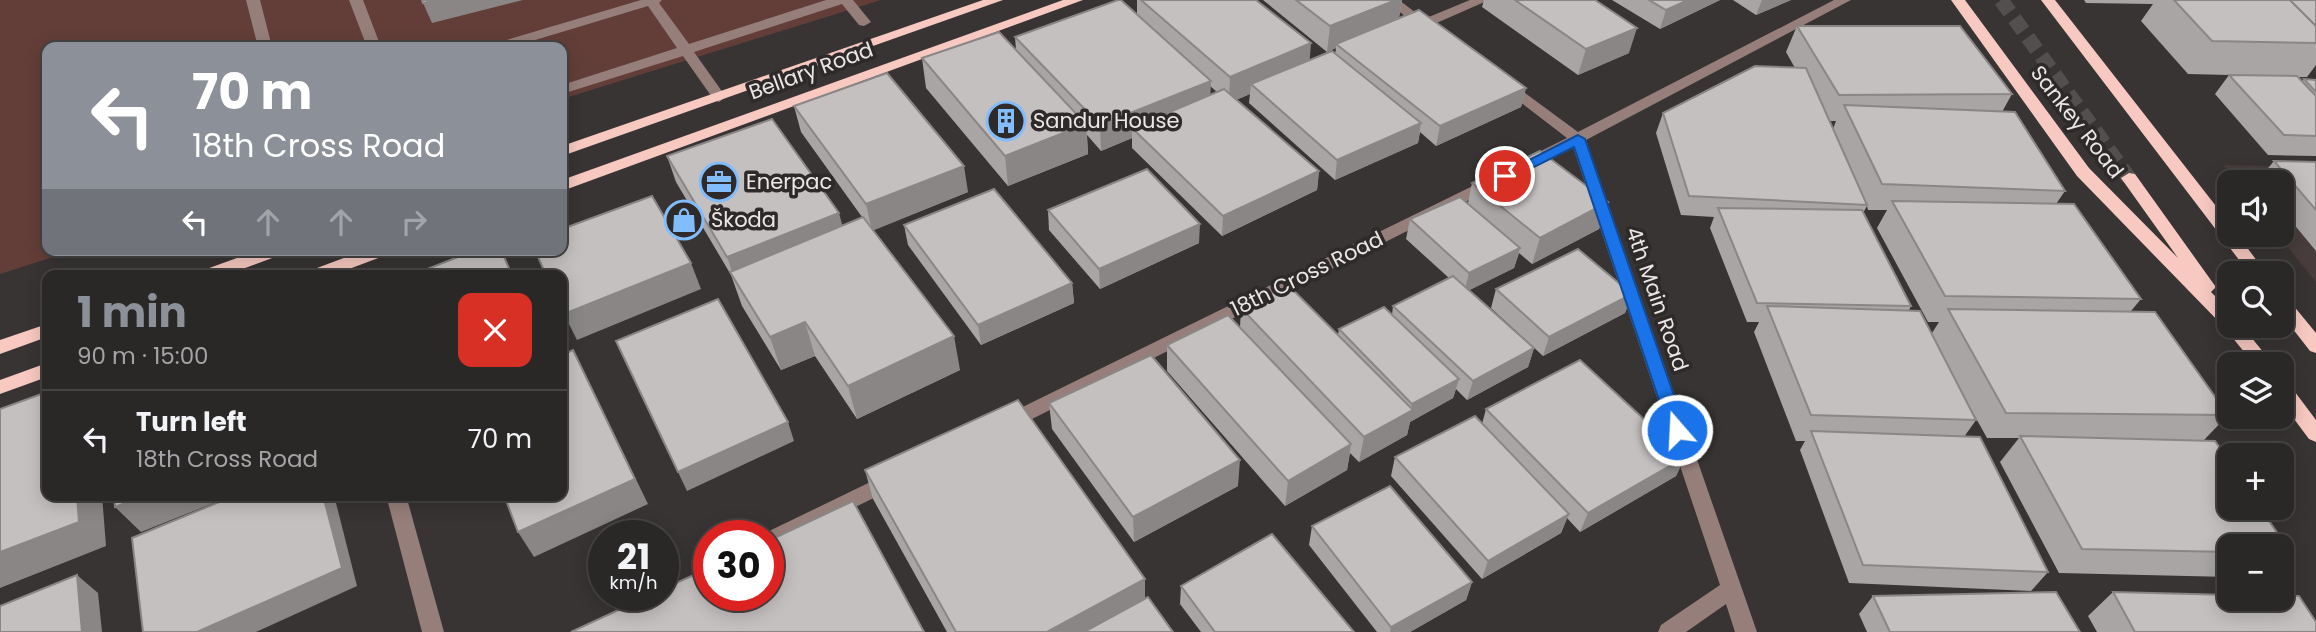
<!DOCTYPE html>
<meta charset="utf-8">
<style>
:root{--surface:#2a2727;--page:#322f2f;--text:#f1f3f6;--muted:#a5a5a7;--line:#464444;--accent:#8c9099}
body{margin:0;font-family:Poppins,sans-serif;background:var(--page);color:var(--text);height:100vh;display:flex;flex-direction:column;font-size:26px;white-space:nowrap}
*{box-sizing:border-box;margin:0}
p{font-size:23px;color:var(--muted)}
.icon{flex:none;width:38px;height:38px;fill:none;stroke:currentColor;stroke-width:2;stroke-linecap:round;stroke-linejoin:round}
.map{position:relative;flex:1;overflow:hidden}
.side{position:absolute;left:42px;top:270px;width:525px;height:231px;display:flex;flex-direction:column;background:var(--surface);border-radius:14px;box-shadow:0 4px 18px #0003,0 0 0 2px var(--line)}
.side>*{flex:none}
.top-card{position:absolute;left:42px;top:42px;width:525px;height:214px;border-radius:14px;box-shadow:0 4px 18px #0003,0 0 0 2px var(--line);background:#8c9099;color:#fff;overflow:hidden}
.tools{position:absolute;left:2217px;top:170px;display:grid;gap:14px}
.tools a{display:grid;place-items:center;width:77px;height:77px;border-radius:14px;background:var(--surface);box-shadow:0 4px 18px #0003,0 0 0 2px var(--line);font-size:35px}
.speed{position:absolute;left:588px;top:520px;display:flex;gap:14px;font-size:35px;font-weight:700;text-align:center}
.speed>*{display:grid;place-content:center;width:91px;height:91px;border-radius:50%;background:var(--surface);box-shadow:0 4px 18px #0003,0 0 0 2px var(--line);line-height:1}
.speed small{font-size:18px;font-weight:400}
.speed .limit{border:10px solid #d22;background:#fff;color:#111}
.pin{position:absolute;display:grid;place-items:center;width:60px;height:60px;color:#fff;margin:-30px;border:4px solid #fff;border-radius:50%;box-shadow:0 2px 7px #0007}
.me{position:absolute;width:77px;margin:-38px;rotate:341deg;stroke-linejoin:round;filter:drop-shadow(0 0 5px #0008)}
.turn{display:flex;align-items:center;gap:24px;height:147px;padding:0 35px;font-size:32px}
.turn .icon{width:91px;height:91px;stroke-width:2.5}
.turn b{display:block;font-size:49px;line-height:60px}
.lanes{display:flex;align-items:center;height:66px;padding:0 35px;background:#0003;justify-content:center;gap:35px;direction:ltr}
.lanes .off{opacity:.35}
.round{display:grid;place-items:center;flex:none;width:74px;height:74px;border-radius:14px;background:var(--page)}
.overview{display:flex;align-items:center;justify-content:space-between;height:119px;padding:0 35px}
h1{font-size:42px;font-weight:700;line-height:52px;color:var(--accent)}
ul{padding:0;list-style:none}
li{display:flex;align-items:center;gap:21px;height:98px;padding:0 35px;border-top:2px solid var(--line)}
li div{flex:1}
li b{display:block;font-size:26px}
li em{font-style:normal}
.map>svg:first-child{display:block}
</style>
<div class="map">
<svg width="2316" height="632" viewBox="0 0 2316 632">
<rect width="100%" height="100%" fill="#383434"/>
<polygon fill="#483d3c" points="2223,165 2316,167 2316,282 2278,235 2282,234 2282,182 2237,182"/>
<polygon fill="#633e38" points="0,0 881,0 562,99 562,47 47,47 47,250 75,250 0,274"/>
<g fill="none" stroke-linecap="round" stroke-linejoin="round">
<polyline stroke="#534f4f" stroke-width="15" stroke-dasharray="15 8" stroke-linecap="butt" points="2001,0 2129,178"/>
<g fill="#967f7b" fill-rule="evenodd">
<polygon points="246,0 260,0 272,47 258,47"/>
<polygon points="349,0 363,0 381,47 367,47"/>
<polygon points="641,0 662,0 659,3 689,44 826,0 853,0 871,22 864,26 859,25 842,4 694,52 726,97 719,102 714,100 683,56 562,94 562,85 677,48 648,6 512,47 491,47 493,44"/>
<polygon points="1383,0 1399,0 1424,19 1470,0 1489,0 1432,25 1431,30 1426,31"/>
<polygon points="1834,0 1851,0 1586,140 1757,632 1735,632 1726,604 1686,632 1658,632 1661,625 1720,585 1573,147 1533,169 1521,169 1519,165 1521,161 1567,138 1498,85 1505,81 1510,82 1578,132"/>
<polygon points="1489,178 1495,179 1497,183 1495,187 1014,428 1007,430 1000,428 998,423 1000,418"/>
<polygon points="891,472 898,474 901,480 898,486 768,550 768,536 761,535"/>
<polygon points="386,495 406,495 444,632 422,632"/>
</g>
<g fill="#f7c9c1" fill-rule="evenodd">
<polygon points="983,0 1003,0 562,156 562,146"/>
<polygon points="1063,0 1083,0 562,191 562,180"/>
<polygon points="1951,0 1965,0 2089,168 2178,258 2121,178 2129,173 2135,174 2213,283 2216,287 2211,292 2230,311 2230,326 2242,326 2273,364 2254,364 2223,326 2077,176"/>
<polygon points="2041,0 2055,0 2230,224 2230,234 2237,234 2266,273 2249,273"/>
<polygon points="259,250 285,250 283,254 226,275 199,275 201,271"/>
<polygon points="365,250 391,250 389,254 333,275 307,275 309,271"/>
<polygon points="2282,297 2288,299 2316,333 2316,353 2310,351 2282,315"/>
<polygon points="47,324 47,337 0,354 0,340"/>
<polygon points="47,363 47,377 0,394 0,380"/>
<polygon points="2282,382 2289,384 2316,420 2316,442 2309,439 2282,403"/>
</g>
</g>
<g fill="#a9a5a5" fill-rule="evenodd">
<path d="M 1137,0 L 1256,0 L 1310,60 L 1335,54 L 1336,48 L 1327,52 L 1263,0 L 1402,0 L 1399,18 L 1526,88 L 1521,107 L 1436,146 L 1420,132 L 1418,143 L 1335,180 L 1249,103 L 1250,94 L 1236,100 L 1319,171 L 1317,190 L 1222,236 L 1132,148 L 1132,138 L 1101,151 L 1087,135 L 1088,154 L 1008,186 L 926,88 L 922,58 L 1016,50 L 1015,37 L 1137,14 ZM 1210,86 L 1217,92 L 1210,95 Z"/>
<polygon points="1484,0 1595,0 1629,53 1578,75 1482,7"/>
<polygon points="1612,0 1720,0 1660,29"/>
<polygon points="1733,0 1791,0 1756,15"/>
<polygon points="2084,0 2316,0 2316,65 2307,77 2297,77 2302,82 2304,79 2316,80 2316,156 2268,155 2215,94 2229,75 2188,74 2141,21 2153,4 2086,3"/>
<path d="M 1797,26 L 2012,94 L 2002,112 L 2065,191 L 2056,204 L 2141,299 L 2131,311 L 2228,415 L 2204,440 L 2292,554 L 2282,562 L 2282,546 L 2230,546 L 2230,577 L 2059,573 L 2000,462 L 2019,438 L 1987,438 L 1967,402 L 1976,420 L 1964,437 L 2048,572 L 2031,591 L 1849,583 L 1800,450 L 1805,441 L 1796,441 L 1754,332 L 1759,322 L 1747,322 L 1710,228 L 1714,217 L 1681,215 L 1656,133 L 1663,113 L 1795,68 L 1786,52 ZM 1829,121 L 1836,121 L 1833,129 ZM 1867,206 L 1868,210 L 1887,210 L 1877,228 L 1928,322 L 1939,322 L 1932,333 L 1909,310 L 1911,306 L 1863,213 Z"/>
<polygon points="794,106 968,192 873,230 960,370 857,419 815,356 781,370 742,306 731,275 676,182 667,156 843,226 862,217 801,132"/>
<polygon points="2274,161 2316,162 2316,251 2282,210 2282,182 2259,182 2258,180"/>
<polygon points="1472,183 1608,202 1599,229 1532,264 1519,253 1514,268 1469,290 1534,348 1528,367 1467,400 1456,389 1453,398 1410,422 1407,435 1359,462 1350,453 1347,470 1285,506 1167,371 1167,345 1240,327 1241,308 1338,335 1339,329 1392,315 1393,306 1449,278 1406,239 1410,219 1468,203"/>
<polygon points="1048,210 1199,243 1100,289 1049,230"/>
<polygon points="904,225 1072,283 1074,303 981,345 908,245"/>
<polygon points="1496,289 1632,294 1625,313 1543,356 1491,308"/>
<polygon points="1049,403 1238,486 1134,542 1052,429"/>
<polygon points="1486,409 1685,457 1676,476 1580,532 1567,518 1561,533 1482,579 1391,476 1395,457 1482,424"/>
<polygon points="865,470 1145,598 1173,632 947,632 873,499"/>
<polygon points="1312,526 1472,582 1466,600 1410,632 1377,632 1309,545"/>
<polygon points="1181,586 1354,632 1201,632 1180,604"/>
<polygon points="2113,592 2316,632 2097,632 2088,616"/>
<polygon points="1873,596 2080,632 1867,632 1859,614"/>
</g>
<g fill="#8a8686">
<polygon points="437,0 523,0 432,23 423,3"/>
<polygon points="1396,0 1402,0 1398,23 1336,44 1336,48 1327,52 1330,26"/>
<polygon points="1688,0 1720,0 1660,29 1666,10"/>
<polygon points="1762,0 1791,0 1756,15"/>
<polygon points="1637,28 1629,53 1578,75 1586,49"/>
<polygon points="1311,43 1309,69 1251,84 1250,94 1229,103 1230,77"/>
<polygon points="1211,81 1210,106 1132,128 1132,138 1101,151 1100,125"/>
<polygon points="1526,88 1521,107 1436,146 1440,126"/>
<polygon points="1421,123 1418,143 1335,180 1337,160"/>
<polygon points="1086,124 1088,154 1008,186 1005,156"/>
<polygon points="964,166 968,192 872,231 866,204"/>
<polygon points="1319,171 1317,190 1222,236 1223,216"/>
<polygon points="1608,202 1599,229 1532,264 1540,238"/>
<polygon points="839,213 846,239 735,280 727,257"/>
<polygon points="1200,224 1199,243 1100,289 1099,269"/>
<polygon points="1520,248 1514,268 1464,293 1469,273"/>
<polygon points="691,263 701,289 577,340 564,314"/>
<polygon points="1072,283 1074,303 981,345 978,325"/>
<polygon points="1632,294 1625,313 1543,356 1549,337"/>
<polygon points="805,322 815,356 781,370 770,337"/>
<polygon points="954,336 960,370 857,419 848,386"/>
<polygon points="1534,348 1528,367 1467,400 1473,381"/>
<polygon points="573,350 648,504 534,557 518,532"/>
<polygon points="1459,379 1453,398 1410,422 1407,435 1359,462 1364,437 1411,411 1412,404"/>
<polygon points="788,422 794,441 687,491 678,472"/>
<polygon points="1351,444 1347,470 1285,506 1288,481"/>
<polygon points="1685,457 1676,476 1580,532 1588,513"/>
<polygon points="1240,460 1238,486 1134,542 1133,517"/>
<polygon points="77,495 102,495 106,546 0,588 0,552"/>
<polygon points="146,495 234,495 141,532 115,507"/>
<polygon points="323,495 334,495 357,586 256,632 197,632"/>
<polygon points="1569,514 1561,533 1482,579 1488,561"/>
<polygon points="77,575 98,593 102,632 82,632"/>
<polygon points="1145,579 1145,607 1100,632 1047,632"/>
<polygon points="1472,582 1466,600 1410,632 1390,632 1391,627"/>
</g>
<g fill="#c5c0c0" stroke="#8a8686" stroke-width="2">
<polygon points="422,0 437,0 423,3"/>
<polygon points="1118,0 1121,0 1211,81 1100,125 1015,37"/>
<polygon points="1141,0 1256,0 1311,43 1230,77"/>
<polygon points="1296,0 1396,0 1330,26"/>
<polygon points="1515,0 1595,0 1637,28 1586,49"/>
<polygon points="1649,0 1688,0 1666,10"/>
<polygon points="2174,0 2290,0 2316,26 2316,43 2212,41"/>
<polygon points="2290,0 2316,0 2316,26"/>
<polygon points="1419,10 1526,88 1440,126 1336,44"/>
<polygon points="1797,26 1960,26 2012,94 1839,95"/>
<polygon points="999,32 1086,124 1005,156 922,58"/>
<polygon points="1332,51 1421,123 1337,160 1251,84"/>
<polygon points="1755,66 1806,68 1867,205 1689,196 1663,113"/>
<polygon points="887,73 964,166 866,204 794,106"/>
<polygon points="2229,75 2297,76 2316,96 2316,136 2284,135"/>
<polygon points="2304,79 2316,80 2316,92"/>
<polygon points="1224,89 1319,171 1223,216 1132,128"/>
<polygon points="1844,105 2015,112 2065,191 1882,184"/>
<polygon points="772,119 839,213 727,257 667,156"/>
<polygon points="1540,151 1608,202 1540,238 1472,183"/>
<polygon points="2274,161 2316,162 2316,210"/>
<polygon points="1147,169 1200,224 1099,269 1048,210"/>
<polygon points="994,189 1072,283 978,325 904,225"/>
<polygon points="652,196 691,263 564,314 562,309 562,275 546,275 535,250 562,250 562,229"/>
<polygon points="1460,197 1520,248 1469,273 1410,219"/>
<polygon points="1892,201 2074,204 2141,299 1945,296"/>
<polygon points="1718,208 1862,210 1911,306 1757,303"/>
<polygon points="863,217 954,336 848,386 805,322 770,337 730,272"/>
<polygon points="1578,249 1632,294 1549,337 1496,289"/>
<polygon points="476,250 501,250 512,275 412,275"/>
<polygon points="1453,276 1534,348 1473,381 1393,306"/>
<polygon points="1288,285 1413,410 1364,437 1241,308"/>
<polygon points="718,299 788,422 678,472 616,341"/>
<polygon points="1767,306 1920,311 1976,420 1811,415"/>
<polygon points="1384,307 1459,379 1412,404 1339,329"/>
<polygon points="1948,309 2155,312 2228,415 2006,413"/>
<polygon points="1228,315 1351,444 1288,481 1167,345"/>
<polygon points="573,350 635,479 518,532 504,495 562,495 562,355"/>
<polygon points="1151,355 1240,460 1133,517 1049,403"/>
<polygon points="1580,360 1685,457 1588,513 1486,409"/>
<polygon points="47,392 47,495 77,495 79,522 0,552 0,409"/>
<polygon points="1018,400 1145,579 1047,632 956,632 865,470"/>
<polygon points="1475,416 1569,514 1488,561 1395,457"/>
<polygon points="1811,431 1980,437 2048,572 1863,565"/>
<polygon points="2020,436 2215,441 2230,462 2230,508 2260,508 2292,554 2282,554 2282,546 2230,546 2230,552 2082,549"/>
<polygon points="1390,486 1472,582 1391,627 1312,526"/>
<polygon points="114,495 146,495 115,507"/>
<polygon points="236,495 323,495 342,568 197,632 143,632 132,538"/>
<polygon points="853,501 924,632 571,632 651,595 663,595 663,589 709,568 709,595 768,595 768,541"/>
<polygon points="1272,534 1354,632 1215,632 1181,586"/>
<polygon points="77,575 82,632 0,632 0,606"/>
<polygon points="2056,592 2080,632 1890,632 1873,596"/>
<polygon points="2113,592 2230,595 2230,598 2282,598 2282,596 2299,596 2316,622 2316,632 2135,632"/>
<polygon points="1148,597 1173,632 1084,632"/>
</g>
<polygon fill="#1a73e8" stroke="#114b97" stroke-width="2" points="1578,135 1585,139 1686,430 1683,435 1671,435 1669,430 1574,147 1510,179 1505,181 1498,176"/>
<defs>
<symbol id="building-ring" viewBox="-11 -11 22 22"><circle r="9.5" fill="#2e2a2a" stroke="#83bcfb" stroke-width="1.5"/><path d="M-4-6H4V6H1V3H-1V6H-4ZM-2.5-4.3h1.7v1.8h-1.7ZM.8-4.3h1.7v1.8H.8ZM-2.5-1h1.7V.8h-1.7ZM.8-1h1.7V.8H.8Z" fill="#83bcfb"/></symbol>
<symbol id="office-ring" viewBox="-11 -11 22 22"><circle r="9.5" fill="#2e2a2a" stroke="#83bcfb" stroke-width="1.5"/><path d="M-6-3h4V-5.5h4V-3h4V5H-6ZM-1-4.5V-3h2v-1.5ZM-6 0V1H6V0Z" fill="#83bcfb"/></symbol>
<symbol id="shop-ring" viewBox="-11 -11 22 22"><circle r="9.5" fill="#2e2a2a" stroke="#83bcfb" stroke-width="1.5"/><path d="M-5-2.5h2.3a2.7 3.5 0 0 1 5.4 0H5L5.5 6h-11ZM-1.5-2.5h3a1.5 2.3 0 0 0-3 0Z" fill="#83bcfb"/></symbol>
</defs>
<g fill-rule="evenodd">
<use href="#building-ring" x="984" y="99" width="44" height="44"/>
<use href="#office-ring" x="697" y="160" width="44" height="44"/>
<use href="#shop-ring" x="662" y="198" width="44" height="44"/>
</g>
<g text-anchor="middle" stroke-width="7" stroke-linejoin="round" paint-order="stroke">
<g font-size="21" fill="#eae7e7" stroke="#2e2a2a">
<text transform="translate(811 71) rotate(-20)" y="7">Bellary Road</text>
<text transform="translate(2077 122) rotate(52)" y="7">Sankey Road</text>
<text transform="translate(1307 274) rotate(-26)" y="7">18th Cross Road</text>
<text transform="translate(1657 299) rotate(71)" y="7">4th Main Road</text>
</g>
<g font-size="21" fill="#eae7e7" stroke="#2e2a2a" text-anchor="start">
<text x="1033" y="128">Sandur House</text>
<text x="746" y="189">Enerpac</text>
<text x="711" y="227">Škoda</text>
</g>
</g>
</svg>
<div class="tools">
<a><svg class="icon" aria-label="sound" viewBox="0 0 24 24"><path d="M4 9h4l5-4v14l-5-4H4zM17 9q2 3 0 6"/></svg></a>
<a><svg class="icon" aria-label="search" viewBox="0 0 24 24"><circle cx="10" cy="10" r="6"/><path d="M15 15l6 6"/></svg></a>
<a><svg class="icon" aria-label="layers" viewBox="0 0 24 24"><path d="M12 4l9 5-9 5-9-5zM3 14l9 5 9-5"/></svg></a>
<a>+</a>
<a>−</a>
</div>
<div class="speed"><div>21<small>km/h</small></div><div class="limit">30</div></div>
<div class="pin" style="left:1505px;top:176px;background:#d93025"><svg class="icon" aria-label="arrive" viewBox="0 0 24 24"><path d="M6 21V4h12l-3 4 3 4H6"/></svg></div>
<svg class="me" style="left:1677px;top:430px" viewBox="-20 -20 40 40"><circle r="17" fill="#1a73e8" stroke="#fff" stroke-width="3"/><path d="M0-11L8 9 0 5-8 9z" fill="#fff"/></svg>
<div class="top-card">
<div class="turn"><svg class="icon" aria-label="left" viewBox="0 0 24 24"><path d="M17 20v-9H6M10 6l-5 5 5 5"/></svg><div><b>70 m</b>18th Cross Road</div></div>
<div class="lanes"><svg class="icon" aria-label="left" viewBox="0 0 24 24"><path d="M17 20v-9H6M10 6l-5 5 5 5"/></svg><svg class="icon off" aria-label="ahead" viewBox="0 0 24 24"><path d="M12 20V5M6 11l6-6 6 6"/></svg><svg class="icon off" aria-label="ahead" viewBox="0 0 24 24"><path d="M12 20V5M6 11l6-6 6 6"/></svg><svg class="icon off" aria-label="right" viewBox="0 0 24 24"><path d="M7 20v-9h11M14 6l5 5-5 5"/></svg></div>
</div>
<section class="side">
<div class="overview"><div><h1>1 min</h1><p>90 m · 15:00</p></div><a class="round" style="background:#d93025;color:#fff"><svg class="icon" aria-label="close" viewBox="0 0 24 24"><path d="M6 6l12 12M18 6L6 18"/></svg></a></div>
<ul>
<li><svg class="icon" aria-label="left" viewBox="0 0 24 24"><path d="M17 20v-9H6M10 6l-5 5 5 5"/></svg><div><b>Turn left</b><p>18th Cross Road</p></div><em>70 m</em></li>
</ul>
</section>
</div>
